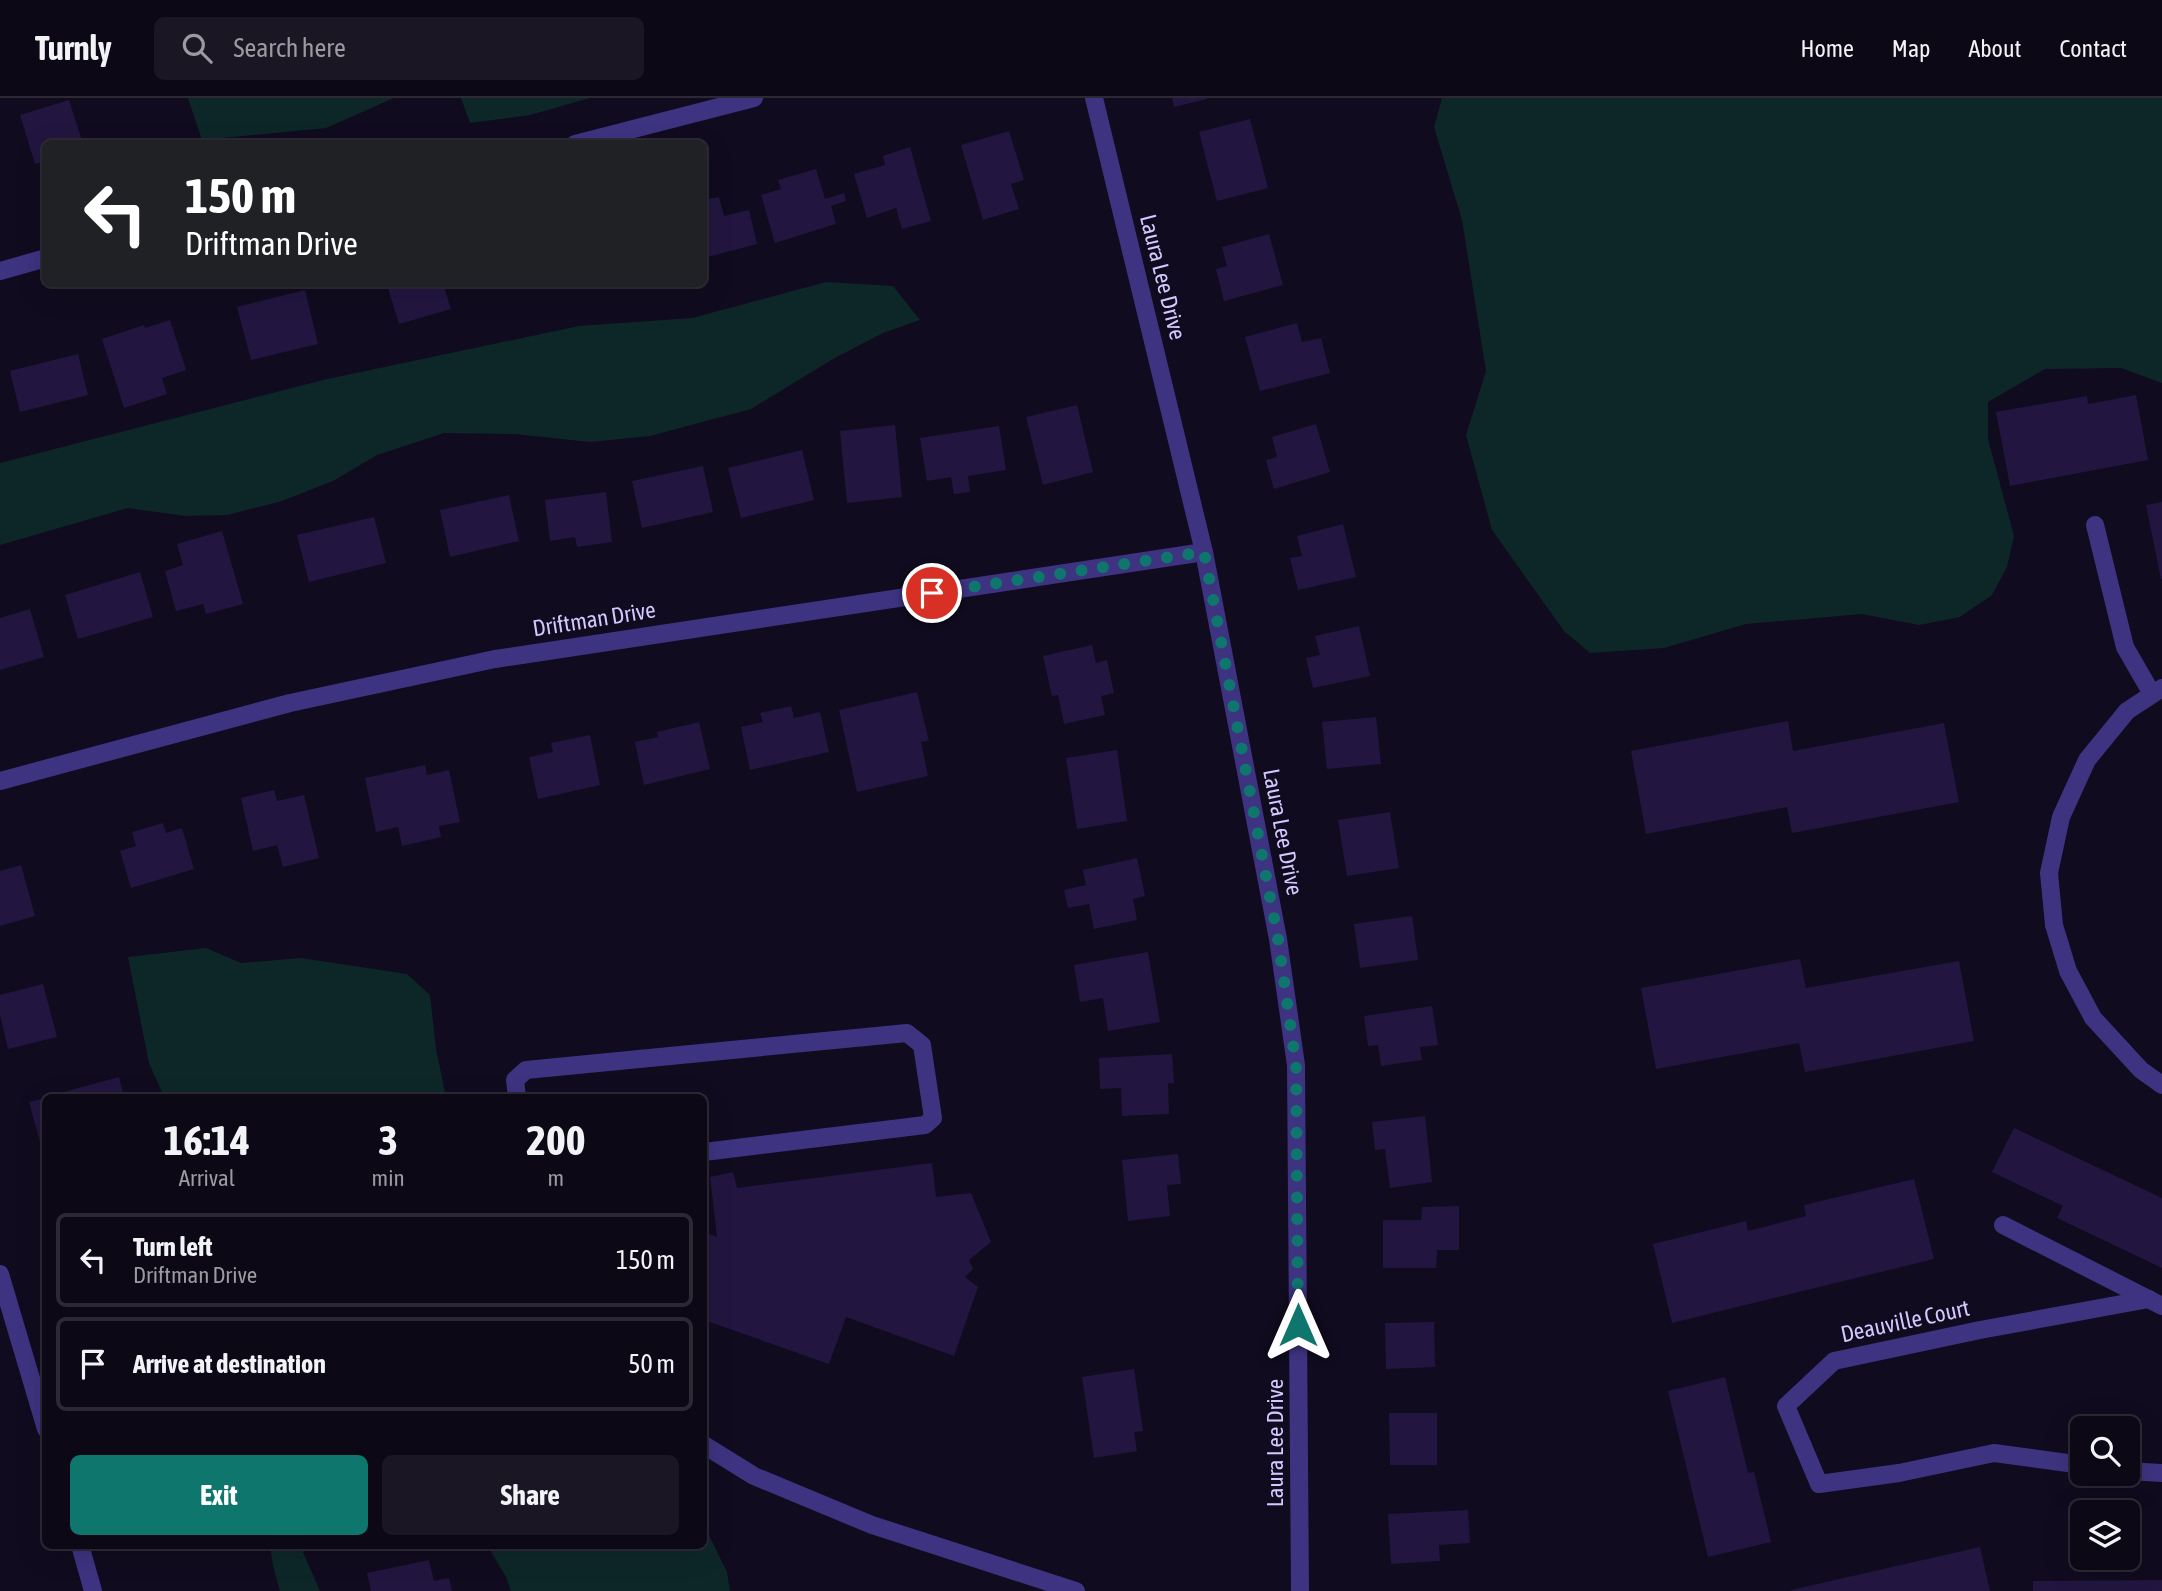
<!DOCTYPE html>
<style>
:root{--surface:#0c0816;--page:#1a1623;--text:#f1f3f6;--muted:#9a9aa1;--line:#2c2935;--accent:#0f766e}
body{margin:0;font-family:"Asap Condensed",sans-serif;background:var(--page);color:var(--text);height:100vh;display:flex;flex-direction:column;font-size:26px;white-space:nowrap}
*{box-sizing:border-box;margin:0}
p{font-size:23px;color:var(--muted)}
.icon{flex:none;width:38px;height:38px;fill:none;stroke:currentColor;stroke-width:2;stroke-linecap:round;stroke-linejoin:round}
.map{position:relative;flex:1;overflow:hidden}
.sheet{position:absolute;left:42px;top:996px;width:665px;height:455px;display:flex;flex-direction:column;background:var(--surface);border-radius:10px;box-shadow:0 7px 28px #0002,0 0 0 2px var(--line)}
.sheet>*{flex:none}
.banner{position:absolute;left:42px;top:42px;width:665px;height:147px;border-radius:10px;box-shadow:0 7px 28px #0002,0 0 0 2px var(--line);background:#202124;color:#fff;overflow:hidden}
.controls{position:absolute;left:2070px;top:1318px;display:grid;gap:14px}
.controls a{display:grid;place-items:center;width:70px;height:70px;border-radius:10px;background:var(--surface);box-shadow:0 7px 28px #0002,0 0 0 2px var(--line);font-size:35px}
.pin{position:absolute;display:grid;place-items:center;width:60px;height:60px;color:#fff;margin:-30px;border:4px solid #fff;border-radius:50%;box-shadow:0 2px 7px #0007}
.me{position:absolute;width:77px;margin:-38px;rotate:0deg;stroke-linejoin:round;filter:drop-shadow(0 0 5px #0008)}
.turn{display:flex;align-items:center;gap:24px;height:147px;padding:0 28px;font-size:32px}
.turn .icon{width:91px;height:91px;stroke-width:2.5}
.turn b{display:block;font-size:49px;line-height:60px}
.eta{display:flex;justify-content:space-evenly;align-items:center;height:119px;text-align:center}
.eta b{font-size:42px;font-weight:700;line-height:49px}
.action{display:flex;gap:14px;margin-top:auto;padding:14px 28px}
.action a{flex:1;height:80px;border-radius:10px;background:var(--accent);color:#fff;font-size:28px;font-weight:700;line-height:80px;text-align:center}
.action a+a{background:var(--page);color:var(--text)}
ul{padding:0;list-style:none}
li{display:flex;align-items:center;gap:21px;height:94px;margin:0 14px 10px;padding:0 14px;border:4px solid var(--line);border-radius:10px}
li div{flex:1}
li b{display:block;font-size:26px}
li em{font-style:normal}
header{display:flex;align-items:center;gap:42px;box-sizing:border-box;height:98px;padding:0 35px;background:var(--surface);border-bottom:2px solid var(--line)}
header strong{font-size:33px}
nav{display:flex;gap:38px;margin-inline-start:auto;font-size:24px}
.search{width:490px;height:63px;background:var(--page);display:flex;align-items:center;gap:18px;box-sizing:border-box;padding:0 24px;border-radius:10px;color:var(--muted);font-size:26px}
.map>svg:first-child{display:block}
</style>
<header>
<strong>Turnly</strong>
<div class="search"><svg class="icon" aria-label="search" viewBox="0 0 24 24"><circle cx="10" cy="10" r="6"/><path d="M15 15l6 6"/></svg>Search here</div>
<nav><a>Home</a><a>Map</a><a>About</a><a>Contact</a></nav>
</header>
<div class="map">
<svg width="2162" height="1493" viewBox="0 0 2162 1493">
<rect width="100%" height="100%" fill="#100b1e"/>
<g fill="#0d2728">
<polygon points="188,0 394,0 326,30 202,42"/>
<polygon points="461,0 590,0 530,17 470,25"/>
<polygon points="1442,0 2162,0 2162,285 2121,270 2045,271 1988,304 1988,341 2014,438 2007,469 1992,497 1960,519 1919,527 1862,516 1746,526 1664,550 1590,555 1564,533 1492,432 1466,337 1486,273 1462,122 1434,29"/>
<polygon points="826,184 893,188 920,222 883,235 833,261 751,311 650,338 590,344 515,336 444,335 377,357 333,383 282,403 227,417 185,418 128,410 0,447 0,365 323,282 579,228 692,220"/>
<polygon points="206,850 241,865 301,860 407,876 430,897 436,951 446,999 164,999 149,965 128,859"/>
<polygon points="704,1427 727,1474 730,1493 511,1493 506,1479 487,1447 704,1447"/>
<polygon points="270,1447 309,1447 303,1454 320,1493 280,1493 273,1468"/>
</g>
<g fill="#221640">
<polygon points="1172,0 1207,0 1207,1 1174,9"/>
<polygon points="69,2 83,46 46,46 46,63 35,66 20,17"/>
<polygon points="1250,21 1268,90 1217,103 1199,34"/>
<polygon points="1009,33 1024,82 1011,86 1019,111 983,122 961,47"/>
<polygon points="910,49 931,123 902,131 896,110 867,120 854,76 885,67 883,58"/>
<polygon points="816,71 825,101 844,95 846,103 831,108 836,126 775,145 761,97 781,91 778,82"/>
<polygon points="719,99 724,118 749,112 757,146 704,160 704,102"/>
<polygon points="1269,136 1283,187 1224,203 1216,171 1227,168 1222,149"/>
<polygon points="404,186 443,186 451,211 399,226 388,190"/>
<polygon points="305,192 318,246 251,262 237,209"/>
<polygon points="170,222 186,272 162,280 167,296 124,310 102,241 144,227 145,230"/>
<polygon points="1297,225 1302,244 1321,240 1330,275 1260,293 1245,239"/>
<polygon points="78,256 88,297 20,314 10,273"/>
<polygon points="2136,297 2148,362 2010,388 1996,314 2087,298 2088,306"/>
<polygon points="1077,307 1093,374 1043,387 1026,319"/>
<polygon points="1316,326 1330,374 1274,391 1266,362 1277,359 1272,339"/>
<polygon points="895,327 902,399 847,405 840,333"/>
<polygon points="999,328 1006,372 968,378 970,394 954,396 951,379 927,383 920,340"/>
<polygon points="802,352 814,402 741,420 728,370"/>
<polygon points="703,368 713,414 642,430 632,383"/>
<polygon points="606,394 612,444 577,449 575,439 550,443 545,402"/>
<polygon points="509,397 519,443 450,459 440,412"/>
<polygon points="2162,404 2162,481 2161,481 2146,407"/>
<polygon points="374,419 386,465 309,484 297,437"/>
<polygon points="1343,426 1356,479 1298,492 1290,460 1302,458 1297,438"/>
<polygon points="222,433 243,506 206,516 203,506 176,513 165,473 183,467 177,446"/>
<polygon points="140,474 153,519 78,541 65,497"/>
<polygon points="30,511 44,559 0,572 0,520"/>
<polygon points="1359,528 1370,578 1313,590 1306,560 1320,557 1315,538"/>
<polygon points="1092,547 1096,565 1107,562 1114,595 1101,598 1105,617 1064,626 1058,597 1052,598 1043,558"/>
<polygon points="917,594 929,643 921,644 928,678 857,694 839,612"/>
<polygon points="791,608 794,620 820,614 829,654 750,672 741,629 763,624 760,615"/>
<polygon points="1376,619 1381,666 1327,671 1322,624"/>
<polygon points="1788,623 1793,653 1944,625 1959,704 1792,735 1787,709 1646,736 1631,653"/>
<polygon points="699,624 710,671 644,687 635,644 658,639 657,634"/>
<polygon points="590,637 600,687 538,701 529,659 553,654 551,645"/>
<polygon points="1117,652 1127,723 1077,731 1066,660"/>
<polygon points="425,667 427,677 449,672 460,724 439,728 441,739 402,748 398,729 376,734 365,680"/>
<polygon points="274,692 277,703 304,697 319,760 283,769 277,747 253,753 241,700"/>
<polygon points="1390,714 1399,770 1347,778 1338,722"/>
<polygon points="163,725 166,735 182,730 194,771 131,790 120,753 136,748 132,734"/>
<polygon points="1137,760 1145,798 1133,801 1137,822 1094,831 1089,806 1068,810 1064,792 1086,787 1083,772"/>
<polygon points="21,767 35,818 0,828 0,773"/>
<polygon points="1412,818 1418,862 1360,870 1354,826"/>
<polygon points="1148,854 1160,924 1108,933 1103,900 1080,904 1074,867"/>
<polygon points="1800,861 1806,890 1959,863 1974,943 1805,974 1799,945 1656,971 1641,890"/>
<polygon points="43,886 57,939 8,951 0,916 0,897"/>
<polygon points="1432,908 1438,947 1420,949 1422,962 1381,968 1378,947 1368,948 1364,918"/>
<polygon points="1172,956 1174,985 1168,985 1169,1016 1122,1018 1121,990 1100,991 1099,960"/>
<polygon points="119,979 124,999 49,999 49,998"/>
<polygon points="46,1000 46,1062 45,1062 29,1004"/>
<polygon points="1425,1018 1432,1084 1390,1090 1385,1051 1375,1052 1372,1024"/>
<polygon points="2014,1030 2162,1100 2162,1170 2057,1120 2063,1108 1992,1074"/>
<polygon points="1178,1056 1181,1086 1167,1087 1170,1118 1128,1123 1122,1062"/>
<polygon points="932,1065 936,1099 971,1095 991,1144 969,1162 973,1171 965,1179 978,1189 954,1258 846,1219 829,1266 704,1222 704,1134 717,1139 710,1079 733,1074 737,1090"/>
<polygon points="1914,1081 1934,1161 1672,1225 1653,1146 1746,1123 1748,1133 1806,1118 1804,1107"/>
<polygon points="1459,1108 1459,1152 1437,1152 1436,1170 1383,1170 1383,1122 1421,1122 1422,1109"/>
<polygon points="1434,1224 1435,1269 1386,1271 1385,1225"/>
<polygon points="1134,1271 1143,1333 1134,1334 1137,1353 1094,1360 1082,1279"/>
<polygon points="1725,1279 1748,1375 1754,1374 1771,1444 1708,1459 1668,1293"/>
<polygon points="1389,1315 1437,1315 1437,1367 1390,1367"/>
<polygon points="1468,1412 1470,1445 1439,1447 1440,1463 1391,1466 1388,1416"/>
<polygon points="1980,1449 1990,1493 1792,1493 1791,1492"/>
<polygon points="429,1462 434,1483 449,1480 452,1493 371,1493 367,1475"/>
<polygon points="2162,1482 2162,1493 2033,1493 2033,1483"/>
</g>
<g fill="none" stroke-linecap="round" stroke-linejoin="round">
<g stroke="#3d3380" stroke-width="18">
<polyline points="2095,427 2125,549 2152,596"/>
<polyline points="517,999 515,982 526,972 907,935 922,947 933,1020 925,1027 704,1054"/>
<polyline points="704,1347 754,1378 872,1427 1076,1493"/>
</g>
<g stroke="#3d3380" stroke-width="18">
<polyline points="1094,0 1204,454 1278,841 1296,967 1300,1493"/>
<polyline points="575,46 754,0"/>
<polyline points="0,173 46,160"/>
<polyline points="2162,590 2127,613 2087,662 2061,719 2049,775 2054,827 2068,873 2093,920 2141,972 2162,987"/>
<polyline points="0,683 290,605 495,561 1204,454"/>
<polyline points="2003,1127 2162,1208"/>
<polyline points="0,1176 46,1331"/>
<polyline points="2082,1367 1994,1355 1899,1375 1819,1386 1786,1308 1834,1263 1980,1232 2149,1201"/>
<polyline points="2128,1373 2162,1375"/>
<polyline points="80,1447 93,1493"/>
</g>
</g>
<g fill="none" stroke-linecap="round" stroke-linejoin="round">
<polyline stroke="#0f766e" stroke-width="12" stroke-dasharray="0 21.6" points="932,495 1204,454 1278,841 1296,967 1298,1227"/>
</g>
<g text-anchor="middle" stroke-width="5" stroke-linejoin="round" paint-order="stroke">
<g font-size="23" fill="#d3c8ff" stroke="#100b1e">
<text transform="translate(1163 179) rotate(76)" y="8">Laura Lee Drive</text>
<text transform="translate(594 521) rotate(-9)" y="8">Driftman Drive</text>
<text transform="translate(1283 734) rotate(79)" y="8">Laura Lee Drive</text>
<text transform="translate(1905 1223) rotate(-12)" y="8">Deauville Court</text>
<text transform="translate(1275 1345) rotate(-90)" y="8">Laura Lee Drive</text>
</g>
</g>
</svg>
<div class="controls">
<a><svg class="icon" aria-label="search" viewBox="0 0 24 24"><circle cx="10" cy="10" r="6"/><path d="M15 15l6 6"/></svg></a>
<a><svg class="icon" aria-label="layers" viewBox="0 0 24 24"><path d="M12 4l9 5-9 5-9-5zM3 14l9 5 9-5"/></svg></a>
</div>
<div class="pin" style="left:932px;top:495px;background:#d93025"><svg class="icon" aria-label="arrive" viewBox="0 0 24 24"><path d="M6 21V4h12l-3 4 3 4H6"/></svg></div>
<svg class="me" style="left:1298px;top:1227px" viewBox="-20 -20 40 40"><path d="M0-17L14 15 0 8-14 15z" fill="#0f766e" stroke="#fff" stroke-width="4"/></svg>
<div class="banner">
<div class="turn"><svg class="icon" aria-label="left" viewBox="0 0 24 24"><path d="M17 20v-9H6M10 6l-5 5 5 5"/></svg><div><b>150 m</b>Driftman Drive</div></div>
</div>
<section class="sheet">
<div class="eta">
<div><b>16:14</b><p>Arrival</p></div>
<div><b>3</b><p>min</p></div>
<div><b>200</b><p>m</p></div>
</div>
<ul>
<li><svg class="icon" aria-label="left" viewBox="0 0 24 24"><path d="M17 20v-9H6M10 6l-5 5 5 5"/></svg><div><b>Turn left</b><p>Driftman Drive</p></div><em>150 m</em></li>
<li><svg class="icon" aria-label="arrive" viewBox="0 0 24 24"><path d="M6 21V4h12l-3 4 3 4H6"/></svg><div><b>Arrive at destination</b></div><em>50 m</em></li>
</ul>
<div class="action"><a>Exit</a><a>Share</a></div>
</section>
</div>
